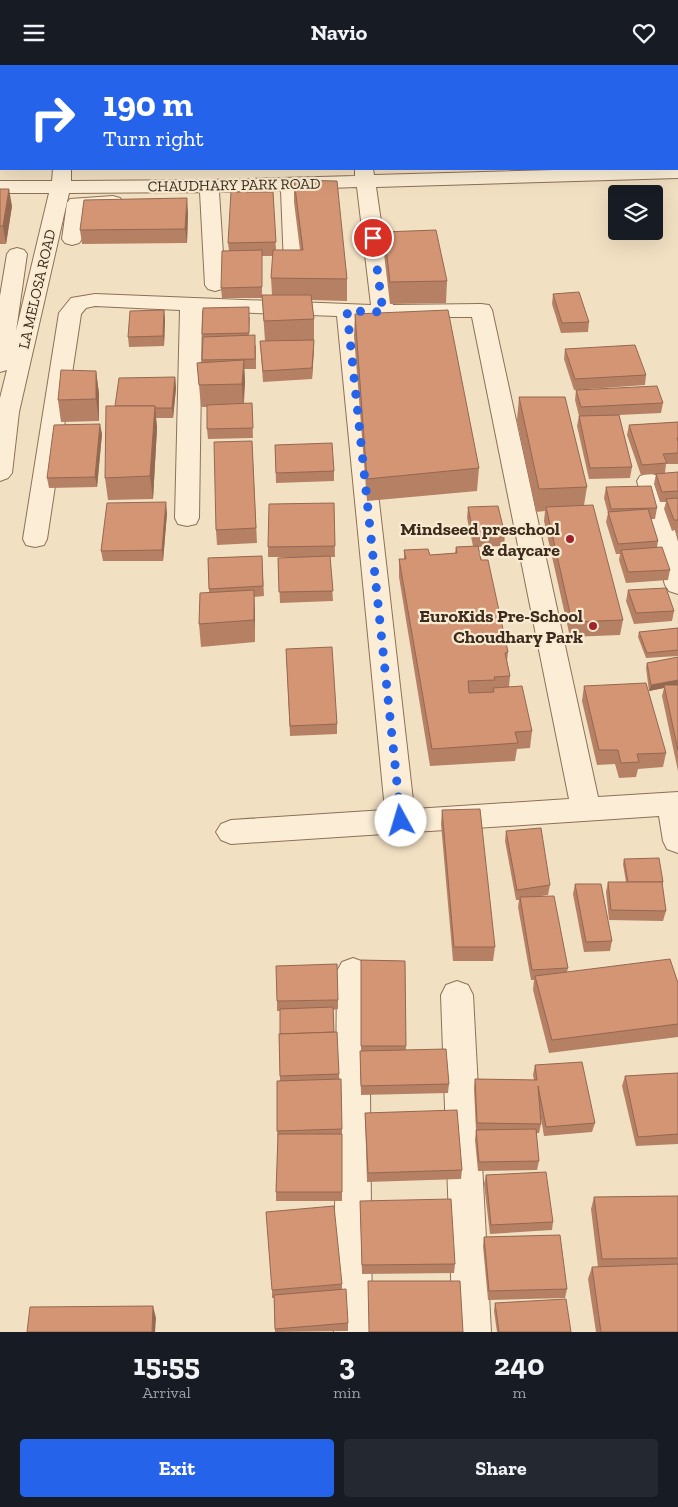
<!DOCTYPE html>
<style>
:root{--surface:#171b24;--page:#242831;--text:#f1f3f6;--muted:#9ea1a6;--accent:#2563eb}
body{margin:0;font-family:"Zilla Slab",serif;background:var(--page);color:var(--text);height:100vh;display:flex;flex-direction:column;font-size:19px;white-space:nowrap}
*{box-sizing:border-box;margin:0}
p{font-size:16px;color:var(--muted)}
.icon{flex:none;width:28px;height:28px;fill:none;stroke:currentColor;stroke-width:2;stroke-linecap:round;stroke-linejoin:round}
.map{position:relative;height:1267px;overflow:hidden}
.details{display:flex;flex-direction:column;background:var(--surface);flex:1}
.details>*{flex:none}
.banner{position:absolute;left:0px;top:0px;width:679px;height:105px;box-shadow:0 5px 20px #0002;background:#2563eb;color:#fff;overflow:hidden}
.fabs{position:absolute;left:608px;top:120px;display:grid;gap:10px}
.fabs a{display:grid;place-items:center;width:55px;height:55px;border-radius:5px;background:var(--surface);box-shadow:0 5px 20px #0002;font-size:25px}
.pin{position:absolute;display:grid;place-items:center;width:42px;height:42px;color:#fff;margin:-21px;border:2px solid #fff;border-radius:50%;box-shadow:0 1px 5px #0007}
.me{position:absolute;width:55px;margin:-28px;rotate:354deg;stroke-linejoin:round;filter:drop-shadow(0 0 4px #0008)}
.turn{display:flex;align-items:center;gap:18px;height:105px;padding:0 20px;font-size:22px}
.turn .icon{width:65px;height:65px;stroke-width:2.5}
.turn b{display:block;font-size:35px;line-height:42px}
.eta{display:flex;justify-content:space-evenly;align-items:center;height:85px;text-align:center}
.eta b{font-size:30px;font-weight:700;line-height:35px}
.primary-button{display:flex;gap:10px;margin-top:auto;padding:10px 20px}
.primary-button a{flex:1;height:58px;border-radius:5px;background:var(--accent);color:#fff;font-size:20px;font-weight:700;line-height:58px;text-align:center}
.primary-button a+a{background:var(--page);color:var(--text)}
header{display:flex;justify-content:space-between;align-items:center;height:65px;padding:0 20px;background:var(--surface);font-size:22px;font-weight:700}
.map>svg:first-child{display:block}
</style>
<header><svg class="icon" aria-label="menu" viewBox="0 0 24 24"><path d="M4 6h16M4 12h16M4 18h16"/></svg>Navio<svg class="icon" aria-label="heart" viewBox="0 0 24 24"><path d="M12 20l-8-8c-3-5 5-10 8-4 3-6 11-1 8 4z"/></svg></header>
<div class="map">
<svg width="678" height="1267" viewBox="0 0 678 1267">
<rect width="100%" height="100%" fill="#f2e0c2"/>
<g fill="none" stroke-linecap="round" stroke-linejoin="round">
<defs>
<g id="minor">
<rect x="63" y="0" width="18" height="1"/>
<rect x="202" y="0" width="18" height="1"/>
<rect x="341" y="0" width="18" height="1"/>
<rect x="484" y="0" width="18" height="1"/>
<rect x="611" y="0" width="18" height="1"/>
<path d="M 678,101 L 678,113 L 376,122 L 393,240 L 481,239 L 489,240 L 492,245 L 598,732 L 678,727 L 678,788 L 667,784 L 663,776 L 659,751 L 231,779 L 221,775 L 216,767 L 221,759 L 231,755 L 385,745 L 337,251 L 202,246 L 199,453 L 196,459 L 187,461 L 178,459 L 175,453 L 180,245 L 95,241 L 86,243 L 81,249 L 47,474 L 44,480 L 35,482 L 26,480 L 23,474 L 59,248 L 71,233 L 95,229 L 371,240 L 357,122 L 301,124 L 304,201 L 301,205 L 294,207 L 287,205 L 284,201 L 281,125 L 219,127 L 225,220 L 222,224 L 215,226 L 208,224 L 205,220 L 200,127 L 69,128 L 19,347 L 12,408 L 8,413 L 0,416 L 0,333 L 7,305 L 0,307 L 0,231 L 7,189 L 10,185 L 17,183 L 24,185 L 27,189 L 16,266 L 49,128 L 0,128 L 0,116 L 52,116 L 53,104 L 71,104 L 71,116 L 209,115 L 355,111 L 355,104 L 373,104 L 374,110 L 593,104 L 678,104 ZM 358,252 L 472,252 L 569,734 L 414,744 Z"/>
<polygon points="113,131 120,133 123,137 120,141 86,144 82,174 79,178 72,180 65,178 62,174 67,138 70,134"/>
<polygon points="649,408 658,411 661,416 678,475 678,529 669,526 665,520 637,416 640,411"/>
<polygon points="353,893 364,897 369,906 372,1267 334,1267 337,906 342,897"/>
<polygon points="457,916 468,920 473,930 491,1267 453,1267 441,930 446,920"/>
</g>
</defs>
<use href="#minor" stroke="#8d7057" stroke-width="2"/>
<use href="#minor" fill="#fceed6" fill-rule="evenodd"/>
</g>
<g fill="#b58064" fill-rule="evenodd">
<rect x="274" y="0" width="48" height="1"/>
<polygon points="360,0 442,0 399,1 360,1"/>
<polygon points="543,0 587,0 587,1 544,1"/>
<polygon points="78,104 171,104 78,105"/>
<path d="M 294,115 L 347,214 L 347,236 L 312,235 L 314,254 L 314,276 L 312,314 L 263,317 L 260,276 L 265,276 L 262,233 L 222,233 L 221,223 L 229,186 L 228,178 L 273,127 L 276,185 L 300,185 L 294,137 ZM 262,191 L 273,191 L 271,213 L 272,230 L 262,230 Z"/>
<polygon points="0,124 12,141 6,179 0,179"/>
<polygon points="188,147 187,178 82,179 80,165"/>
<polygon points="384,167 447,216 446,238 390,239 384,189"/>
<polygon points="553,229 589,257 588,267 561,268 552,239"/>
<polygon points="164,245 165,255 164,281 129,282 128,272"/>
<polygon points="355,249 479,403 477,426 367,436 354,271"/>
<polygon points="250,252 249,271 256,281 256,304 244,304 245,317 244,339 252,338 253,373 208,374 207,364 207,342 201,342 197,298 202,297 202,269"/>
<polygon points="565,284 646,310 645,320 574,325 564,294"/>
<polygon points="96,306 99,329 99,356 61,357 58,335"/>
<polygon points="175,312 176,323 173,353 156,353 157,363 153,434 108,435 105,413 115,341"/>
<polygon points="576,325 663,338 661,348 619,350 632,402 630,413 589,414 577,361 579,351 575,335"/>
<polygon points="519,332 587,422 584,440 623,555 620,570 570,572 544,456 545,446 536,447 517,355"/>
<polygon points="678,357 678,399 666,399 665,408 678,407 678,477 675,465 672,466 664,444 666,437 660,437 654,419 656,409 641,410 627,370 629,360"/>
<polygon points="102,369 97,422 49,423 47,413"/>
<polygon points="252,376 257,478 217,480 216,465"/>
<polygon points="275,380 334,406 334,416 276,418"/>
<polygon points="606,422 657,443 655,454 651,454 658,476 657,483 670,505 668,515 626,518 619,495 620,489 616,489 606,457 608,448 604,433"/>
<polygon points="334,438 335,492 330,492 333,536 280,538 278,493 303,492 268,492 268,482"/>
<polygon points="468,442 505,470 504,481 478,482 508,587 507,596 510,611 509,621 532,666 530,683 517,684 515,696 430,701 399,512 399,494 404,494 404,485 430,490 455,488 456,482 473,481 467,453"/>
<polygon points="167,448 163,496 103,496 101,486"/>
<polygon points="262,491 264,531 254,532 255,577 201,582 199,559 209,527 208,493"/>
<polygon points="628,525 674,546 672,556 634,559 626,536"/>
<polygon points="678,563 678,591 646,593 638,572 639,567"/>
<polygon points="286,584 337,659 337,669 290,671"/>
<polygon points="647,598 678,620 678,706 662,631 664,623 649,626 646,603"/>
<polygon points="584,621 666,688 663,702 638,704 636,712 619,713 615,699 597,700 582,636"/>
<polygon points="442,745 495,882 493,896 453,896 441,759"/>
<polygon points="506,766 550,820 548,830 541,831 568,903 567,907 678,918 678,972 549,988 533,925 534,915 531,915 518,842 519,835 516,835 505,776"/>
<polygon points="624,794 663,817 662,821 666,846 663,856 609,855 606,827 608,817 626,817 623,799"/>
<polygon points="575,819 612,876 610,886 584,887 573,829"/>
<polygon points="361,895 405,896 406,985 449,1019 448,1028 361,1030 360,995 360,986 361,986"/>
<polygon points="338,935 338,944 333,945 334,967 339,1009 342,1064 342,1136 276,1136 276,1127 278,1075 277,1066 280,1015 279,969 280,969 280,946 277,946 277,936"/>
<polygon points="535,1000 595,1058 592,1067 544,1071 540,1048 541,1059 539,1068 536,1068 539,1096 537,1105 478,1106 475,1075 476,1066 474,1023 475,1014 534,1015 533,1010"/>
<polygon points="678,1008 678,1079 636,1081 622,1021 625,1011"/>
<polygon points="365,1048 462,1105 461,1114 367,1117"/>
<polygon points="486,1110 553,1157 552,1165 490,1169 484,1119"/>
<polygon points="678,1131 678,1267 596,1267 588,1214 592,1202 598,1202 591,1144 594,1132"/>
<polygon points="360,1136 455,1199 454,1208 362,1209"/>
<polygon points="484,1172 567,1224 565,1233 488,1235 483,1181"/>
<polygon points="342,1219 342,1224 348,1258 348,1266 275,1267 274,1233 272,1233 272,1225"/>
<polygon points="495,1238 571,1267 497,1267 494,1246"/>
</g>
<g fill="#946851">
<polygon points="9,124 12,141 6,179 3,161"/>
<polygon points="187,133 188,147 187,178 185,164"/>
<polygon points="164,245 165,255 164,281 163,271"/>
<polygon points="314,275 314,285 312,314 312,303"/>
<polygon points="244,295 245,317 243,341 242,319"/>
<polygon points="96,306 99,329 99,356 96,334"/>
<polygon points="175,312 176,323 173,353 172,343"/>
<polygon points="155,341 157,363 153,434 150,411"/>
<polygon points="100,359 102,369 97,422 95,412"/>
<polygon points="166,437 167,448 163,496 162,485"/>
<polygon points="254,525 255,547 255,577 254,555"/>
<polygon points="678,615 678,620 664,620 664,623 649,626 651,620"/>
<polygon points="153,1241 156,1253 155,1267 152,1267"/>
</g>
<g fill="#d39574" stroke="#946851">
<polygon points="10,0 51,0 50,1 54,1 10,1"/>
<rect x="151" y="0" width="40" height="1"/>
<rect x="227" y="0" width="39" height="1"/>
<polygon points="294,115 337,116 347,214 271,213 273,185 303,185"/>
<polygon points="0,124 9,124 3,161 0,161"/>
<polygon points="231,127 273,127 276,177 228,178"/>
<polygon points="187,133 185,164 80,165 84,135"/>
<polygon points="436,165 447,216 390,217 384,167"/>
<polygon points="262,185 262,222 221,223 222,186"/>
<polygon points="579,227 589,257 562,258 553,229"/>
<polygon points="262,230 311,230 314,254 264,256"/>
<polygon points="249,242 249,268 202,269 203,243"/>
<polygon points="164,245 163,271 128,272 130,246"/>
<polygon points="448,245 479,403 367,414 355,249"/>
<polygon points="255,270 255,294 202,295 203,272"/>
<polygon points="314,275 312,303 263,306 260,276"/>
<polygon points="635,280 646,310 575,314 565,284"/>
<polygon points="244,295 242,319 199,320 197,298"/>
<polygon points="61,305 96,306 96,334 58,335"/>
<polygon points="175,312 172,343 155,343 155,341 115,341 119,313"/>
<polygon points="657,321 663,338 581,342 576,325"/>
<polygon points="519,332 565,332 587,422 539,424"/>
<polygon points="252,338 253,363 207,364 207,340"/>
<polygon points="106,341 155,341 150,411 105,413"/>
<polygon points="619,350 632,402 590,403 579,351"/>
<polygon points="678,357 678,373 677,373 678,377 678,388 663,389 667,398 642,400 629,360"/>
<polygon points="100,359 95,412 47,413 54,360"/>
<polygon points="252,376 256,463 216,465 214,377"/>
<polygon points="332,378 334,406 276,408 275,380"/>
<polygon points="678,407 678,426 662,427 656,409"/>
<polygon points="651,421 657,443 611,444 606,422"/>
<polygon points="678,433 678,455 674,455 666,434"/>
<polygon points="166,437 162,485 101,486 107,438"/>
<polygon points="334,438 335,481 268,482 269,439"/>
<polygon points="593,440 623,555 572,557 546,442"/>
<polygon points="498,441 505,470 474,472 468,442"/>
<polygon points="648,444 658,476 618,479 608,447"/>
<polygon points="478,481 481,495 488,495 508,587 505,588 510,611 494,612 495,615 468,616 469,628 494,627 493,623 522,621 532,666 515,667 518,678 432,684 399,494 406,494 404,485 428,484 430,490 457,488 456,482"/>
<polygon points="662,482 670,505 628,507 621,485"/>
<polygon points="262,491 263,521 209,524 208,493"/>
<polygon points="330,491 333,526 279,527 278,493"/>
<polygon points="666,523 674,546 636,548 628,525"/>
<polygon points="254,525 254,555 199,559 200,528"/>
<polygon points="678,563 678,585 647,588 639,567"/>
<polygon points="332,582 337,659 290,661 286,584"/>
<polygon points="678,592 678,615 651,620 647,598"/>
<polygon points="646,618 666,688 637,689 639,697 621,698 618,685 599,685 584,621"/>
<polygon points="664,620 678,620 678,685"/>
<polygon points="480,744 495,882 454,882 442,745"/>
<polygon points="541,763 550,820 517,825 506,766"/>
<polygon points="659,793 663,817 628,817 624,794"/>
<polygon points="608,817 662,817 666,846 611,845"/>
<polygon points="575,819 601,819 612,876 586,877"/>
<polygon points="554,831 568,903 532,905 520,832"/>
<polygon points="670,894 678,918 678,959 552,975 535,911"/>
<polygon points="361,895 405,896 406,981 361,981"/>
<polygon points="337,899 338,935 277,936 276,901"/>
<polygon points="333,942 334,967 280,969 280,944"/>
<polygon points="337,967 339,1009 280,1011 279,969"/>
<polygon points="446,984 449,1019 361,1021 360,986"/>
<polygon points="582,997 595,1058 546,1062 538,1021 541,1059 477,1058 475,1014 537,1015 535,1000"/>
<polygon points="678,1008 678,1069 638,1072 625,1011"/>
<polygon points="341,1014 342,1064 277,1066 277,1016"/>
<polygon points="457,1045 462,1105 368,1108 365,1048"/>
<polygon points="536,1064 539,1096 479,1097 476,1065"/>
<polygon points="278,1069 342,1069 342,1127 276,1127"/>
<polygon points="546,1107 553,1157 491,1160 486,1110"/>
<polygon points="678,1131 678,1193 602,1194 594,1132"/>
<polygon points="451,1134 455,1199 362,1200 360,1136"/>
<polygon points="334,1141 342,1219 272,1225 266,1147"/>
<polygon points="560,1170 567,1224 489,1226 484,1172"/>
<polygon points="678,1199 678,1267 601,1267 592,1202"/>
<polygon points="368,1216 460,1216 463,1267 369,1267"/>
<polygon points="346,1224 348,1258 275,1264 274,1230"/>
<polygon points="566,1234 571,1267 499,1267 495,1238"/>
<polygon points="153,1241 152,1267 27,1267 30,1242"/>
</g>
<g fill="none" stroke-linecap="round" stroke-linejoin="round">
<polyline stroke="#2563eb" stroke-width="9" stroke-dasharray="0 16.2" points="373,173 383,247 347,246 401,756"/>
</g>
<g fill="#a2222c" stroke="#f8ebd2" stroke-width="2">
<circle cx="570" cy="474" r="5"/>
<circle cx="593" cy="561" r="5"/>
</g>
<g text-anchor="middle" stroke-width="4.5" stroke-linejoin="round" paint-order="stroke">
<g font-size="15" fill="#3c2a1d" stroke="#f8ebd2">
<text transform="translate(234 120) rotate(-1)" y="5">CHAUDHARY PARK ROAD</text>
<text transform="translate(37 224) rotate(-77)" y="5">LA MELOSA ROAD</text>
</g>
<g font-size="18" font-weight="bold" fill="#3c2a1d" stroke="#f8ebd2" text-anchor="end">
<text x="560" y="470">Mindseed preschool<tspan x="560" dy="21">&amp; daycare</tspan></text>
<text x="583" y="557">EuroKids Pre-School<tspan x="583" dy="21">Choudhary Park</tspan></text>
</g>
</g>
</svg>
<div class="fabs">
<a><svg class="icon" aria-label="layers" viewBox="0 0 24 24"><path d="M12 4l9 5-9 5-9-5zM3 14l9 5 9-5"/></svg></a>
</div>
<div class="pin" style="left:373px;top:173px;background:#d93025"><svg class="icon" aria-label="arrive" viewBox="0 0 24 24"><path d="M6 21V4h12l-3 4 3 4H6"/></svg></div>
<svg class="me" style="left:401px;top:756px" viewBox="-20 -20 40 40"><circle r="19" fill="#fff"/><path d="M0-13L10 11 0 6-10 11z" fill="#2563eb"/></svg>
<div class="banner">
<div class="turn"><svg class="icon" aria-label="right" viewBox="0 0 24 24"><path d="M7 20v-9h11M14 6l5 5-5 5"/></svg><div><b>190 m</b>Turn right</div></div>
</div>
</div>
<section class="details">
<div class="eta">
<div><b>15:55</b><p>Arrival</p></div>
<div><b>3</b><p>min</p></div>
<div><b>240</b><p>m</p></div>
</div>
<div class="primary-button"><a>Exit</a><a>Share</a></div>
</section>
